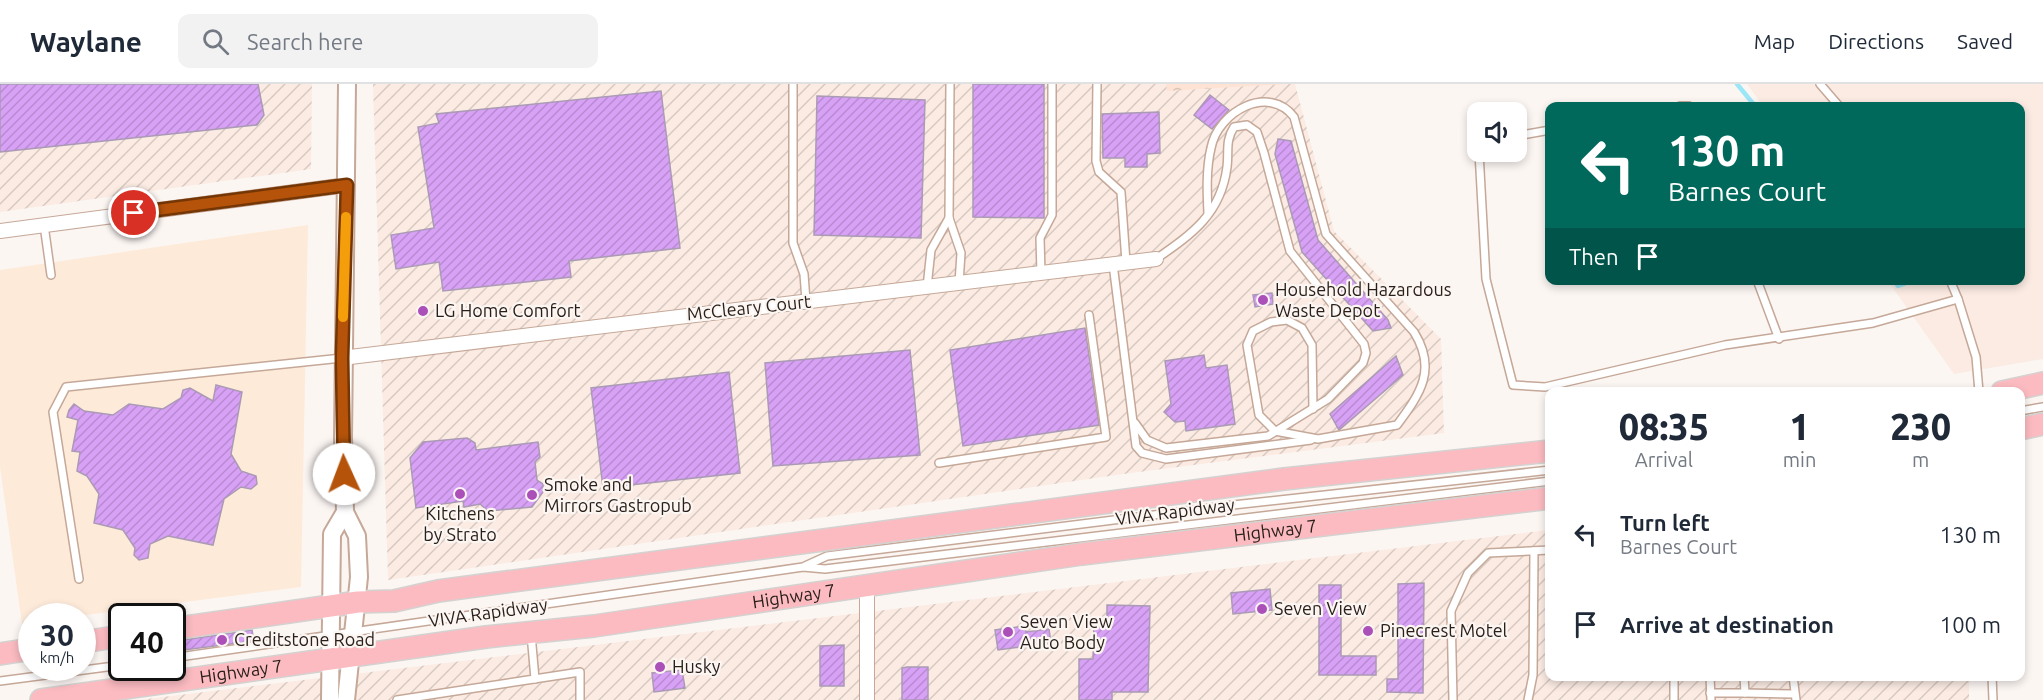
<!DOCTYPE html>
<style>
:root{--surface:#fff;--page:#f2f2f3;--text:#1f2937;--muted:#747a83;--line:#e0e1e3}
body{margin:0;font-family:Ubuntu,sans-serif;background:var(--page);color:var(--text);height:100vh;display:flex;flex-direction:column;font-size:22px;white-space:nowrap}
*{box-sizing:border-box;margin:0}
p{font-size:20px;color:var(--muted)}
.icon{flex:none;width:33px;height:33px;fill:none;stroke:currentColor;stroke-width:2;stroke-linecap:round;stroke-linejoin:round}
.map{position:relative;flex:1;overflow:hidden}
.drawer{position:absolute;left:1545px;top:303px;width:480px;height:294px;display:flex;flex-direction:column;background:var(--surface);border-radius:12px;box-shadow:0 3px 9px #0003}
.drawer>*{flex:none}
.guide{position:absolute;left:1545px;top:18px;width:480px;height:183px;border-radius:12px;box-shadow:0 3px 9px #0003;background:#00695c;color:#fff;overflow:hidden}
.buttons{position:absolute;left:1467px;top:18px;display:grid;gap:12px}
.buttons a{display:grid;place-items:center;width:60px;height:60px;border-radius:12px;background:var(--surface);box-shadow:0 3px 9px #0003;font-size:30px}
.speed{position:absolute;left:18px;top:519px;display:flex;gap:12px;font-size:30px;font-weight:700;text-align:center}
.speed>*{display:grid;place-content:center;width:78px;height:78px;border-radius:50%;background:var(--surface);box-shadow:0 3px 9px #0003;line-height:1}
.speed small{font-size:15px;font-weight:400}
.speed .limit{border:3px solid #111;border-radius:9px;background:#fff;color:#111}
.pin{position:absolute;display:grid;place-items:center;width:51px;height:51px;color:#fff;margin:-26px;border:3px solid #fff;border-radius:50%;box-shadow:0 2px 6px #0007}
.me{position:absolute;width:66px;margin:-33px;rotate:358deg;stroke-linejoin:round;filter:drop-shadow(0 0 4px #0008)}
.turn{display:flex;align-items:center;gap:21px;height:126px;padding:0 24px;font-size:27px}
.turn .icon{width:78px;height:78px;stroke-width:2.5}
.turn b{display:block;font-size:42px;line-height:51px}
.then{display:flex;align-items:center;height:57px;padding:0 24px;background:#0003;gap:12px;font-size:22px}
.eta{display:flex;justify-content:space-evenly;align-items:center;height:102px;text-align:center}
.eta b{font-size:36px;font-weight:800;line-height:42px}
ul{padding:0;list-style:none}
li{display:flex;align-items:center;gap:18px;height:90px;padding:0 24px}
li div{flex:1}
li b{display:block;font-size:22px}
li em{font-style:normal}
header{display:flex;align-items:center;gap:36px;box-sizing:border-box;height:84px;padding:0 30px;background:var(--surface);border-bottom:2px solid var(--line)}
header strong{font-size:28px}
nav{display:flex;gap:33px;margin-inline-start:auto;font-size:21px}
.search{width:420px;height:54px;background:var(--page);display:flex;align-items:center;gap:15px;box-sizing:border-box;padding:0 21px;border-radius:12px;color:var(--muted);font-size:22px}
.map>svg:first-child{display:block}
</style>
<header>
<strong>Waylane</strong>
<div class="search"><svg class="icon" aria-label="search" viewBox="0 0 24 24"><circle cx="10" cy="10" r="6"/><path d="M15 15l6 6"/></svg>Search here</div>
<nav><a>Map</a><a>Directions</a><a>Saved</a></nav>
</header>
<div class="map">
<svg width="2043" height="616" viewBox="0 0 2043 616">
<defs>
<pattern id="industrial-furrows" width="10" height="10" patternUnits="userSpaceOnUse" patternTransform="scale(1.5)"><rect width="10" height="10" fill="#fbebe3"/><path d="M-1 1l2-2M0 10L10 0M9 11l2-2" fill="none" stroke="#d7c9c2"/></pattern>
<pattern id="forest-crowns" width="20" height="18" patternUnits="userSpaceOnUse" patternTransform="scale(1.5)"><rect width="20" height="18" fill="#fee3d4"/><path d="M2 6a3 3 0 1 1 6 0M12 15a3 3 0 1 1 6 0" fill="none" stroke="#dac2b5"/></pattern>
<pattern id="building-hatch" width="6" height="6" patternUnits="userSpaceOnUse" patternTransform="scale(1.5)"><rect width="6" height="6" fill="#d7a1f6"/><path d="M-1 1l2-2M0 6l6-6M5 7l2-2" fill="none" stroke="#b98ad2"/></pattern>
</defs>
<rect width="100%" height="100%" fill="#fcf6f3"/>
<polygon fill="#fdead9" points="308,141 301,503 78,532 32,532 31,539 22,540 0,383 0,186"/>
<g fill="url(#industrial-furrows)">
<polygon points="0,0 312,0 311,85 0,128"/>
<polygon points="373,0 1295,0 1334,147 1441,255 1444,349 1123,390 388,496"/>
<polygon points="1549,446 1550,592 1969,593 1969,616 138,616"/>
</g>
<polygon fill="#fbebe3" points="1747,0 2043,0 2043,275 1954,290 1888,197 2020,196 2020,22 1763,22"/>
<polygon fill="url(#forest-crowns)" points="1166,0 1286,0 1167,7"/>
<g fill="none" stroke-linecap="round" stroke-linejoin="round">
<g stroke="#9be6f7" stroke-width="4.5">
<polyline points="1737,0 1755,22"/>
<polyline points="1894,196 1898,202 1912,197"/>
</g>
</g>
<g fill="url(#building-hatch)" stroke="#aa9ab4" stroke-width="1.5">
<polygon points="0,0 258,0 264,31 257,41 0,68"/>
<polygon points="973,0 1044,0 1044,134 973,133"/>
<polygon points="661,7 680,164 569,177 571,193 443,207 439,178 396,185 391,151 434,144 418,43 439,39 436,30"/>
<polygon points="1210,11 1229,26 1212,45 1194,31"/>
<polygon points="817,12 925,16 921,154 814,151"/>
<polygon points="1159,28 1160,69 1147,70 1147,83 1125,83 1125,74 1103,74 1102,30"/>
<polygon points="1278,55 1291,57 1318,156 1388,236 1391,244 1373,247 1302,168 1275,70"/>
<polygon points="1272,209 1273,220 1255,223 1253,211"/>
<polygon points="1085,244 1099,341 963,362 950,266"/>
<polygon points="910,266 920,371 773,382 765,279"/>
<polygon points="1204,271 1206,284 1227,281 1235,340 1186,347 1185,337 1175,338 1164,328 1171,320 1165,277"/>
<polygon points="1396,272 1403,291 1339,346 1330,330"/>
<polygon points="729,288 740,389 603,404 591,304"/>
<polygon points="216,301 242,308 231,370 241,387 256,392 257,400 251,405 241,403 224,415 213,461 168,452 150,460 148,474 139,476 134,471 135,464 123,446 94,439 99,410 87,392 77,387 80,368 72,367 78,336 67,333 69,326 74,320 84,327 113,331 129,320 163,325 181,314 183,306 190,304 213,317"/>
<polygon points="467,354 475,359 476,366 538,358 540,373 535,378 537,396 543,400 543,408 532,423 488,427 480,420 464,423 463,417 416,424 410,374 423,358"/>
<polygon points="1424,499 1423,609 1387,608 1387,595 1398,595 1398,500"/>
<polygon points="1319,501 1341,501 1341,572 1376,572 1376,591 1319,591"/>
<polygon points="1270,505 1272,526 1233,530 1231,509"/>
<polygon points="1107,521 1150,522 1148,608 1112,608 1112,616 1079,616 1079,575 1093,575 1094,536 1107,537"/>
<polygon points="1025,542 1026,548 1049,545 1051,559 998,566 995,546"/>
<polygon points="252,546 254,557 184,566 183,556"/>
<polygon points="844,561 844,602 820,602 820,562"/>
<polygon points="907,583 928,583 928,616 902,616 902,584"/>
<polygon points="682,586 685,604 654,608 652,589"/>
</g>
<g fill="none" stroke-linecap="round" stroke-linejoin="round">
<defs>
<g id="service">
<polyline points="793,0 793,159 804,190 806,217"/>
<polyline points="950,0 949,134 961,169 959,199"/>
<polyline points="1097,0 1096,77 1099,88 1121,108 1126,178"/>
<polyline points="1820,0 1839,22"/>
<polyline points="1680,22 1689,22"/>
<polyline points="1516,52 1550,46"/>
<polyline points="1479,68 1486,195 1513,301 1545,303 1725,261 1873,239 1958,215 1976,273 1979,308"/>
<path d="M 1208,129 C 1207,108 1206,85 1211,64 C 1218,27 1269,0 1294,33 L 1326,150 L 1414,248 C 1437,285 1421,309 1397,341 L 1318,355 L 1275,347 L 1259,331 L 1247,261 L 1253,247 L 1271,238 L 1287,236 L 1302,244 L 1312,261 L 1313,325"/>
<polyline points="44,141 51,191"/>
<polyline points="1113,180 1136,362 1142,369 1166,375 1311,356"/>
<polyline points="1041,189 1040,154 1052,131 1052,0"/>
<polyline points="1757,196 1779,255"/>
<polyline points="1950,196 1958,215"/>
<polyline points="927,203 931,166 949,134"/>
<polyline points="2020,327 2043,323"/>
<path d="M 1135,339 L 1147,356 L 1166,364 L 1268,352 L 1328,315 L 1363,279 L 1366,269 L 1364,260 L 1290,167 L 1264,69 L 1257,48 L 1247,41 L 1234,43 C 1225,57 1229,67 1227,83 C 1221,130 1192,150 1156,175"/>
<polyline points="939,379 1106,353 1089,231"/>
<polyline points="805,482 827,472 1233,421 1550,386"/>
<polyline points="79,495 53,328 66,303 342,274"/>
<polyline points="531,550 535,595"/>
<polyline points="172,574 803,483 825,485 1550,397"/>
<polyline points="1674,592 1674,616"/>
<polyline points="1710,592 1711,616"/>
<polyline points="1793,592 1796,616"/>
<polyline points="1992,592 1993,616"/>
<polyline points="0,597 122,581"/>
<polyline points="1710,609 1745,609 1744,592"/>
<polyline points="1745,609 1794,610"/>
<polyline points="397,616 580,588 580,616"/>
<polyline points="1453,616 1451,527 1468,489 1488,469 1550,466"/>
<polyline points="1528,616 1533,591 1534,467"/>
</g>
<g id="minor">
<polyline points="0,147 347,101"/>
<polyline points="342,274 1156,175"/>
<polyline points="867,500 867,616"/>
</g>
<g id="tertiary">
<polyline points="330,616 332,450 345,428"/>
<polyline points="346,616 359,493 357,452 345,428 343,353 347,0"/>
</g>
<g id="primary">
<polyline points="2002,308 2043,299"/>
<polyline points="2020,345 2043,340"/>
<polyline points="172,545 358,518 394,517 438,507 1284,395 1550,367"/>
<polyline points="82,558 122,552"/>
<polyline points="0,570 32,565"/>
<path id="s1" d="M 41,616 L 486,553 L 594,542 L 1082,470 L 1550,414"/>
</g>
</defs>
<use href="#service" stroke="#c5a898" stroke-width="10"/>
<use href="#minor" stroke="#c5a898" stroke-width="16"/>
<use href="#tertiary" stroke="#c5a898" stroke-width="20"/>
<use href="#primary" stroke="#d4d2d1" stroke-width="24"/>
<use href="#service" stroke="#fff" stroke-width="7"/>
<use href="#minor" stroke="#fff" stroke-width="14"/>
<use href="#tertiary" stroke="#fff" stroke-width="16"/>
<use href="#primary" stroke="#fbbbc1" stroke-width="21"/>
</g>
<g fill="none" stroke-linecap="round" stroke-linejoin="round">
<defs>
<polyline id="route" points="134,129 347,101 342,274 344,390"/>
</defs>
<use href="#route" stroke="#753606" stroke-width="15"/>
<use href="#route" stroke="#b45309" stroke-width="10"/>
<polyline stroke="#f59e0b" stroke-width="10" points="343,233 346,133"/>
</g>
<g fill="#ab4fb9" stroke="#fcf6f3" stroke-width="2">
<circle cx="1263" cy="216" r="6"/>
<circle cx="423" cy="227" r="6"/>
<circle cx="460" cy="410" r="6"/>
<circle cx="532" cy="411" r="6"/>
<circle cx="1262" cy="525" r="6"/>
<circle cx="1368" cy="547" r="6"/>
<circle cx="1008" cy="548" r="6"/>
<circle cx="222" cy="556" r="6"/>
<circle cx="660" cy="583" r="6"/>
</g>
<g text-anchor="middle" stroke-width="4.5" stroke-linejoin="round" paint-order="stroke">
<g font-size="18" fill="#291e18" stroke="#fcf6f3" text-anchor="start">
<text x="1275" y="212">Household Hazardous<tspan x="1275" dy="21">Waste Depot</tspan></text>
<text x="435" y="233">LG Home Comfort</text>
<text x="544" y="407">Smoke and<tspan x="544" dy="21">Mirrors Gastropub</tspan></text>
<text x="460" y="436" text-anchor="middle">Kitchens<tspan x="460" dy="21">by Strato</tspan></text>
<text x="1274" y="531">Seven View</text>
<text x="1020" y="544">Seven View<tspan x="1020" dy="21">Auto Body</tspan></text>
<text x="1380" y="553">Pinecrest Motel</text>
<text x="234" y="562">Creditstone Road</text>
<text x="672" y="589">Husky</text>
</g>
<g font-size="18" fill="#291e18" stroke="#fcf6f3">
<text transform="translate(749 224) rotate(-6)" y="6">McCleary Court</text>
<text transform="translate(1175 428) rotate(-7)" y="6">VIVA Rapidway</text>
<text dy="6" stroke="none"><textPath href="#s1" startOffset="1246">Highway 7</textPath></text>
<text dy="6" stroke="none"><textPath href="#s1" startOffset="760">Highway 7</textPath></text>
<text transform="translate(488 529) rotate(-8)" y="6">VIVA Rapidway</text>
<text dy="6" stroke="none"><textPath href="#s1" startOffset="202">Highway 7</textPath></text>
</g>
</g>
</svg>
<div class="buttons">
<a><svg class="icon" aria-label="sound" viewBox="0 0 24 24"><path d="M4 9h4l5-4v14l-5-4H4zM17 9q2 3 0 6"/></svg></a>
</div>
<div class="speed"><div>30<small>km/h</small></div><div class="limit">40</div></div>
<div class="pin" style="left:134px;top:129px;background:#d93025"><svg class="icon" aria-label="arrive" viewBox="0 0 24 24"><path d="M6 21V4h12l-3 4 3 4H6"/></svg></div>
<svg class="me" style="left:344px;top:390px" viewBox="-20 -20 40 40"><circle r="19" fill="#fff"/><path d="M0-13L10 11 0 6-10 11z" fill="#b45309"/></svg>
<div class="guide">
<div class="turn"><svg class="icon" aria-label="left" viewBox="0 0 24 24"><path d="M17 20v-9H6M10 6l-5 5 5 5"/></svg><div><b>130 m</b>Barnes Court</div></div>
<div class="then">Then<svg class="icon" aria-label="arrive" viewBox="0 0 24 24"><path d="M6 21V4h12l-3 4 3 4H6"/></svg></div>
</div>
<section class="drawer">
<div class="eta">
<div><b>08:35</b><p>Arrival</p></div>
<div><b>1</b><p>min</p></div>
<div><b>230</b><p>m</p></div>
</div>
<ul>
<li><svg class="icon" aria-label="left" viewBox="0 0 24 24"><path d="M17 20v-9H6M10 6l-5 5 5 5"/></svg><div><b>Turn left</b><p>Barnes Court</p></div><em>130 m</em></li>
<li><svg class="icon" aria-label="arrive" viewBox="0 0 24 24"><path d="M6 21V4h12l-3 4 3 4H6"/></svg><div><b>Arrive at destination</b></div><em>100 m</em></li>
</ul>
</section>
</div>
